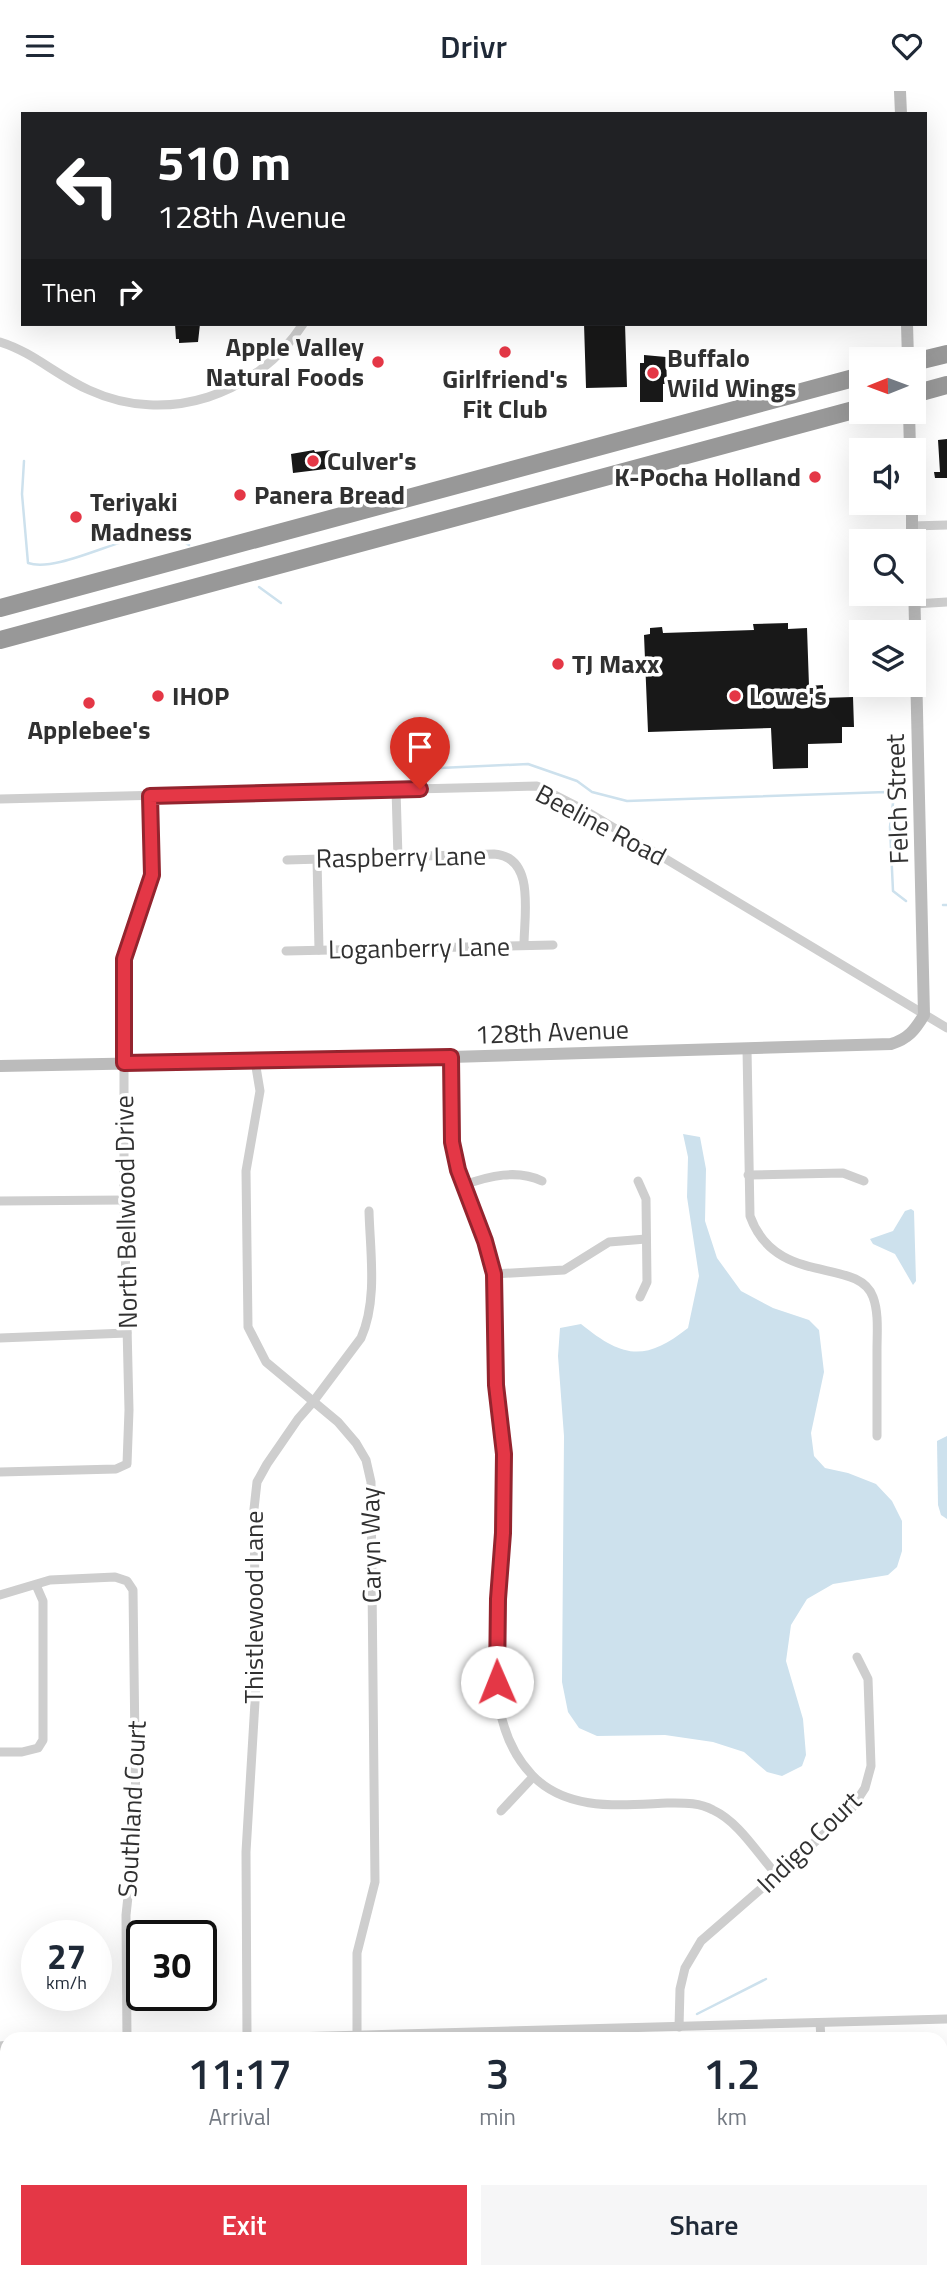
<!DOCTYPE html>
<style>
:root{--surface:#fff;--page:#f6f6f7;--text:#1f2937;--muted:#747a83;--accent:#e43746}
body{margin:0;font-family:"Titillium Web",sans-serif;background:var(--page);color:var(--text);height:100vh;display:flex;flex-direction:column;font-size:26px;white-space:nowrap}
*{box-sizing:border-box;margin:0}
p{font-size:23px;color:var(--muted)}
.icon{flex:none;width:38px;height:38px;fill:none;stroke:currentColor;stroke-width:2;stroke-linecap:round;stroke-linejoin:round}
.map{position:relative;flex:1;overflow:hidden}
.drawer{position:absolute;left:0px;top:1941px;width:948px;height:247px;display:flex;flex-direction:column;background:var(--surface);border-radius:21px 21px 0 0;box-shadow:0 7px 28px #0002}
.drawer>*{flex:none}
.guide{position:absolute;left:21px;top:21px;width:906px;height:214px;border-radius:0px;box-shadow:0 7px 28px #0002;background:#202124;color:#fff;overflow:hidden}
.needle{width:46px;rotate:269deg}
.controls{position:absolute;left:849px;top:256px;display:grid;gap:14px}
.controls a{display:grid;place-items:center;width:77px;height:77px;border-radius:0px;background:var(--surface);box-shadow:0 7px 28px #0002;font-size:35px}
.speed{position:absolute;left:21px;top:1829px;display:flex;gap:14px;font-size:35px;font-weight:700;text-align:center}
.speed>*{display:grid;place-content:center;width:91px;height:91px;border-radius:50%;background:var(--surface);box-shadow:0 7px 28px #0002;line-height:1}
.speed small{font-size:18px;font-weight:400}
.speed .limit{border:4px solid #111;border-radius:10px;background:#fff;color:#111}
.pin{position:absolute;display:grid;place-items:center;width:60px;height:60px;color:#fff;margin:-72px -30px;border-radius:50% 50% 50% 0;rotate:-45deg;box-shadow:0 0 7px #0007}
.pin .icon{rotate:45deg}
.me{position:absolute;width:77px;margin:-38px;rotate:359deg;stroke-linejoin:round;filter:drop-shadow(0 0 5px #0008)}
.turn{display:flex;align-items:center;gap:24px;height:147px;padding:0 21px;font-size:32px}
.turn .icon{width:91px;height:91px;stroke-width:2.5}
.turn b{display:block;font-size:49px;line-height:60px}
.then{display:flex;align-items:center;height:66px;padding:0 21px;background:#0003;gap:14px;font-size:26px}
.eta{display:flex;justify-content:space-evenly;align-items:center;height:119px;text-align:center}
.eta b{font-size:42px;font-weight:600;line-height:49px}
.primary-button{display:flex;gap:14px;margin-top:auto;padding:14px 21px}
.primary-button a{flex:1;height:80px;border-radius:0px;background:var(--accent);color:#fff;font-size:28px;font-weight:600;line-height:80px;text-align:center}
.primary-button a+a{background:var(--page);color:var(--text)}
header{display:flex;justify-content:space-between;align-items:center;height:91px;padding:0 21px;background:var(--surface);font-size:32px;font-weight:600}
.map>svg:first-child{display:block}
</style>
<header><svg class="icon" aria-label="menu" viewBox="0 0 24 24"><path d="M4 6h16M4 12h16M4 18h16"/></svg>Drivr<svg class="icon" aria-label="heart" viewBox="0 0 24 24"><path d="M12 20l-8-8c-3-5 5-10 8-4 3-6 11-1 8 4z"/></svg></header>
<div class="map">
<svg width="947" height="2186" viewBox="0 0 947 2186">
<rect width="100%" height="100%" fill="#fff"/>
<g fill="#cde1ed">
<path d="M 683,1043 L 700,1046 L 706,1078 L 705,1130 L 717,1167 L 741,1200 L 773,1217 L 809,1229 L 819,1239 L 824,1281 L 811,1342 L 814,1365 L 825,1377 L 848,1382 L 876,1393 L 892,1410 L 902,1430 L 902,1460 L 897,1476 L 888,1484 L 833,1493 L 807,1508 L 791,1534 L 786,1570 L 803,1628 L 806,1664 L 802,1675 L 782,1685 L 767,1681 L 744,1661 L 713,1651 L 665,1644 L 597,1645 L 579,1637 L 568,1621 L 562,1591 L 564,1345 L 558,1265 L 560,1237 L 581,1233 C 623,1267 645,1271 688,1237 L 699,1185 L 687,1106 L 688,1066 Z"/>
<polygon points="911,1118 914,1120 916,1190 913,1194 895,1163 873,1153 870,1148 893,1140 905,1120"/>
<polygon points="947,1345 947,1428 941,1424 938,1414 937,1350"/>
</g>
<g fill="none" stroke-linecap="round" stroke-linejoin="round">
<g stroke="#cde1ed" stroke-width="2.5">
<path d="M 24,370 L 22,403 L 28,472 C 62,483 135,436 170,443 C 176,445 184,451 189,454"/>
<polyline points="259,496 281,512"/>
<polyline points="418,678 528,673 577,690 592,701 627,710 886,701 893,712 890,736 893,800 906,810"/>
<polyline points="943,814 947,814"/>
<polyline points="697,1923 766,1888"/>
<polyline points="672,1948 673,1945"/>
<polyline points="0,2045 7,2045"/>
</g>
</g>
<g fill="#181818">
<polygon points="175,233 200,233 198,251 179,252 179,248 176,248"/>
<polygon points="584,233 625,233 627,296 586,297"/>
<polygon points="644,264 666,266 667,293 663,293 663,311 640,311 640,272 644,272"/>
<polygon points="947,348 947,387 935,387 934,381 940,381 938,349"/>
<polygon points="314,359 315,361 332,359 334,377 293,382 291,363"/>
<polygon points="788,532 788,538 807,537 809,595 823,594 823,607 853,606 854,636 842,636 842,652 808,653 808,677 773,678 771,637 648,641 644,544 650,543 650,537 662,536 663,542 754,539 753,533"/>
</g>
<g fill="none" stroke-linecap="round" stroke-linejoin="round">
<g stroke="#cecece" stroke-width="9">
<path d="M 0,251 C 33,261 57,285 89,299 C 167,335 257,304 303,233"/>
<polyline points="912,435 947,434"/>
<polyline points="914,513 947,511"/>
<polyline points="396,698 398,767"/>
<polyline points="0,708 537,695 586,720 947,937"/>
<polyline points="317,768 319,859"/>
<path d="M 287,769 L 494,763 C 536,766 524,824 524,854"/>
<polyline points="286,860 553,854"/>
<path d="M 747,958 L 750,1125 C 776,1197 858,1165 873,1206 C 879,1222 877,1242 877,1259 C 877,1288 877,1316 877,1345"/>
<path d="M 451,966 C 451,1003 448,1040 458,1076 C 467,1112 487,1145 494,1181 C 500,1215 495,1253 495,1287 C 496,1313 503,1339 504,1366 C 505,1419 498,1471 497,1524 C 496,1580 490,1640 532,1684 C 567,1721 621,1714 667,1712 C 683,1712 698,1711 713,1719 C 739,1731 757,1762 776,1783"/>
<polyline points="255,970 260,1000 246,1080 248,1236 266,1271 338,1331 356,1352 366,1369 371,1391 375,1791 357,1862 357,1944"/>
<polyline points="748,1084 843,1082 864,1090"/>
<polyline points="638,1090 646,1108 647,1191 640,1206"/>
<path d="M 464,1094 C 489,1085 517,1078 542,1090"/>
<polyline points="0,1110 124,1109"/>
<polyline points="494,1183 564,1179 609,1151 646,1148"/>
<polyline points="0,1247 127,1242"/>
<polyline points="0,1381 116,1378 127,1373 129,1319 124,1109 124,868 152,784 150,705"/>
<polyline points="0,1504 50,1489 115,1486 127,1490 133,1499 136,1731 126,1824 127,1948"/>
<polyline points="0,1661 22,1661 38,1657 43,1649 43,1510 36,1494"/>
<polyline points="501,1720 533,1686"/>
<polyline points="820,1932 821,1948"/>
<polyline points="679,1936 680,1898 685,1877 701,1850 832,1736 852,1717 865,1697 871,1675 868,1588 857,1566"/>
<path d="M 247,1946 L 246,1761 L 256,1594 L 254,1418 L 257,1391 L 267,1373 L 298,1328 L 313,1311 L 361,1247 C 378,1209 370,1160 369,1120"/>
<polyline points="221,1948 947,1928"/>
<polyline points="0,1955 7,1954"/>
<polyline points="134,2180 134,2186"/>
<polyline points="548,2180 548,2186"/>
<polyline points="823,2180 823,2186"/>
<polyline points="922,2180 922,2186"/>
</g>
<g stroke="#bbb" stroke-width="12">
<polyline points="900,0 901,23"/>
<polyline points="907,233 908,268"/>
<polyline points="909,320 910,359"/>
<polyline points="912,411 912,450"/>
<path d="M 0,975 L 451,966 L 891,953 C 908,948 915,939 924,924 L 914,490"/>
</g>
<g stroke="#989898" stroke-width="18">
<polyline points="914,271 947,263"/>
<polyline points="914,303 947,294"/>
<polyline points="0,517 861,285"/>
<polyline points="0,549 861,317"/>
</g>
</g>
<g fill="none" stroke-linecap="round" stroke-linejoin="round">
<defs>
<polyline id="route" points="420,698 150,705 152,784 124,868 124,972 451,966 452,1051 458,1079 485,1150 494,1183 496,1294 504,1363 503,1442 498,1508 497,1591"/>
</defs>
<use href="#route" stroke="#94242e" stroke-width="18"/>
<use href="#route" stroke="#e43746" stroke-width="12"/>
</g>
<g fill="#e43746" stroke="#fff" stroke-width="2.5">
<circle cx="505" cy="261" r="7"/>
<circle cx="378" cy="271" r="7"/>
<circle cx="653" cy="282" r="7"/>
<circle cx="313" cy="370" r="7"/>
<circle cx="815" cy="386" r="7"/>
<circle cx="240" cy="404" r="7"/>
<circle cx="76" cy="426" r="7"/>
<circle cx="558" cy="573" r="7"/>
<circle cx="158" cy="605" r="7"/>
<circle cx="735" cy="605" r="7"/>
<circle cx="89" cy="612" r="7"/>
</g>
<g text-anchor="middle" stroke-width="7" stroke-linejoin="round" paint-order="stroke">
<g font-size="26" font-weight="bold" fill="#313131" stroke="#fff" text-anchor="start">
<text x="364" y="265" text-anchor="end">Apple Valley<tspan x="364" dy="30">Natural Foods</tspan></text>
<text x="667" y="276">Buffalo<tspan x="667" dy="30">Wild Wings</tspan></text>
<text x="505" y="297" text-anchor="middle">Girlfriend's<tspan x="505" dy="30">Fit Club</tspan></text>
<text x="327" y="379">Culver's</text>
<text x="801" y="395" text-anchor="end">K-Pocha Holland</text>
<text x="254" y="413">Panera Bread</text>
<text x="90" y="420">Teriyaki<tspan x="90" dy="30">Madness</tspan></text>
<text x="572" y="582">TJ Maxx</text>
<text x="172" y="614">IHOP</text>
<text x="749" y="614">Lowe's</text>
<text x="89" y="648" text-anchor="middle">Applebee's</text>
</g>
<g font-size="26" fill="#313131" stroke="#fff">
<text transform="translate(897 708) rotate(-92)" y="9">Felch Street</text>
<text transform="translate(601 734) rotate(28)" y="9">Beeline Road</text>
<text transform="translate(401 766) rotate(-1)" y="9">Raspberry Lane</text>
<text transform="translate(419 857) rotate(-1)" y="9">Loganberry Lane</text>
<text transform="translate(552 941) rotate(-2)" y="9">128th Avenue</text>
<text transform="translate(126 1121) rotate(-91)" y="9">North Bellwood Drive</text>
<text transform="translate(371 1454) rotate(-91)" y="9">Caryn Way</text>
<text transform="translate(254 1516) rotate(-90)" y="9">Thistlewood Lane</text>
<text transform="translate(132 1718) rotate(-87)" y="9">Southland Court</text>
<text transform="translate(809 1751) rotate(-44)" y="9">Indigo Court</text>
</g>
</g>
</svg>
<div class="controls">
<a><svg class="needle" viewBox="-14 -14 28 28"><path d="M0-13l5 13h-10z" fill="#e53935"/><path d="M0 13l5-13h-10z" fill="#747a83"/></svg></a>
<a><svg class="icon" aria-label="sound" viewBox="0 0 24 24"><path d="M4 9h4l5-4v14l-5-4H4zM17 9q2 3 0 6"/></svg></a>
<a><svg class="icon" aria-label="search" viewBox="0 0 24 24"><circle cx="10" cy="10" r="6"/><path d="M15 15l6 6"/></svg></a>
<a><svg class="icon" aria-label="layers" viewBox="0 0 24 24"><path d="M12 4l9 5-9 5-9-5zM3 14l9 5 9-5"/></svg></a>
</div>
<div class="speed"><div>27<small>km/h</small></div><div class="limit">30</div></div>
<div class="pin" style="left:420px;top:698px;background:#d93025"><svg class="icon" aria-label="arrive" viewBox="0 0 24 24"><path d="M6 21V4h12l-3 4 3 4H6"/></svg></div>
<svg class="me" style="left:497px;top:1591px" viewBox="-20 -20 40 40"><circle r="19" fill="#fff"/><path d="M0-13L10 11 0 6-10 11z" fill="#e43746"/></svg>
<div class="guide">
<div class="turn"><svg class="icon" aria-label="left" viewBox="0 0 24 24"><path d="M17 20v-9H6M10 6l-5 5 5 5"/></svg><div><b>510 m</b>128th Avenue</div></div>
<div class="then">Then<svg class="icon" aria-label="right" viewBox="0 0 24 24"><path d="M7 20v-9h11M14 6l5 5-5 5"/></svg></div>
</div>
<section class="drawer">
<div class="eta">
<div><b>11:17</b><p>Arrival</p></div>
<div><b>3</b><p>min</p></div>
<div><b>1.2</b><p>km</p></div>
</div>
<div class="primary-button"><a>Exit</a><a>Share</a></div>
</section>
</div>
